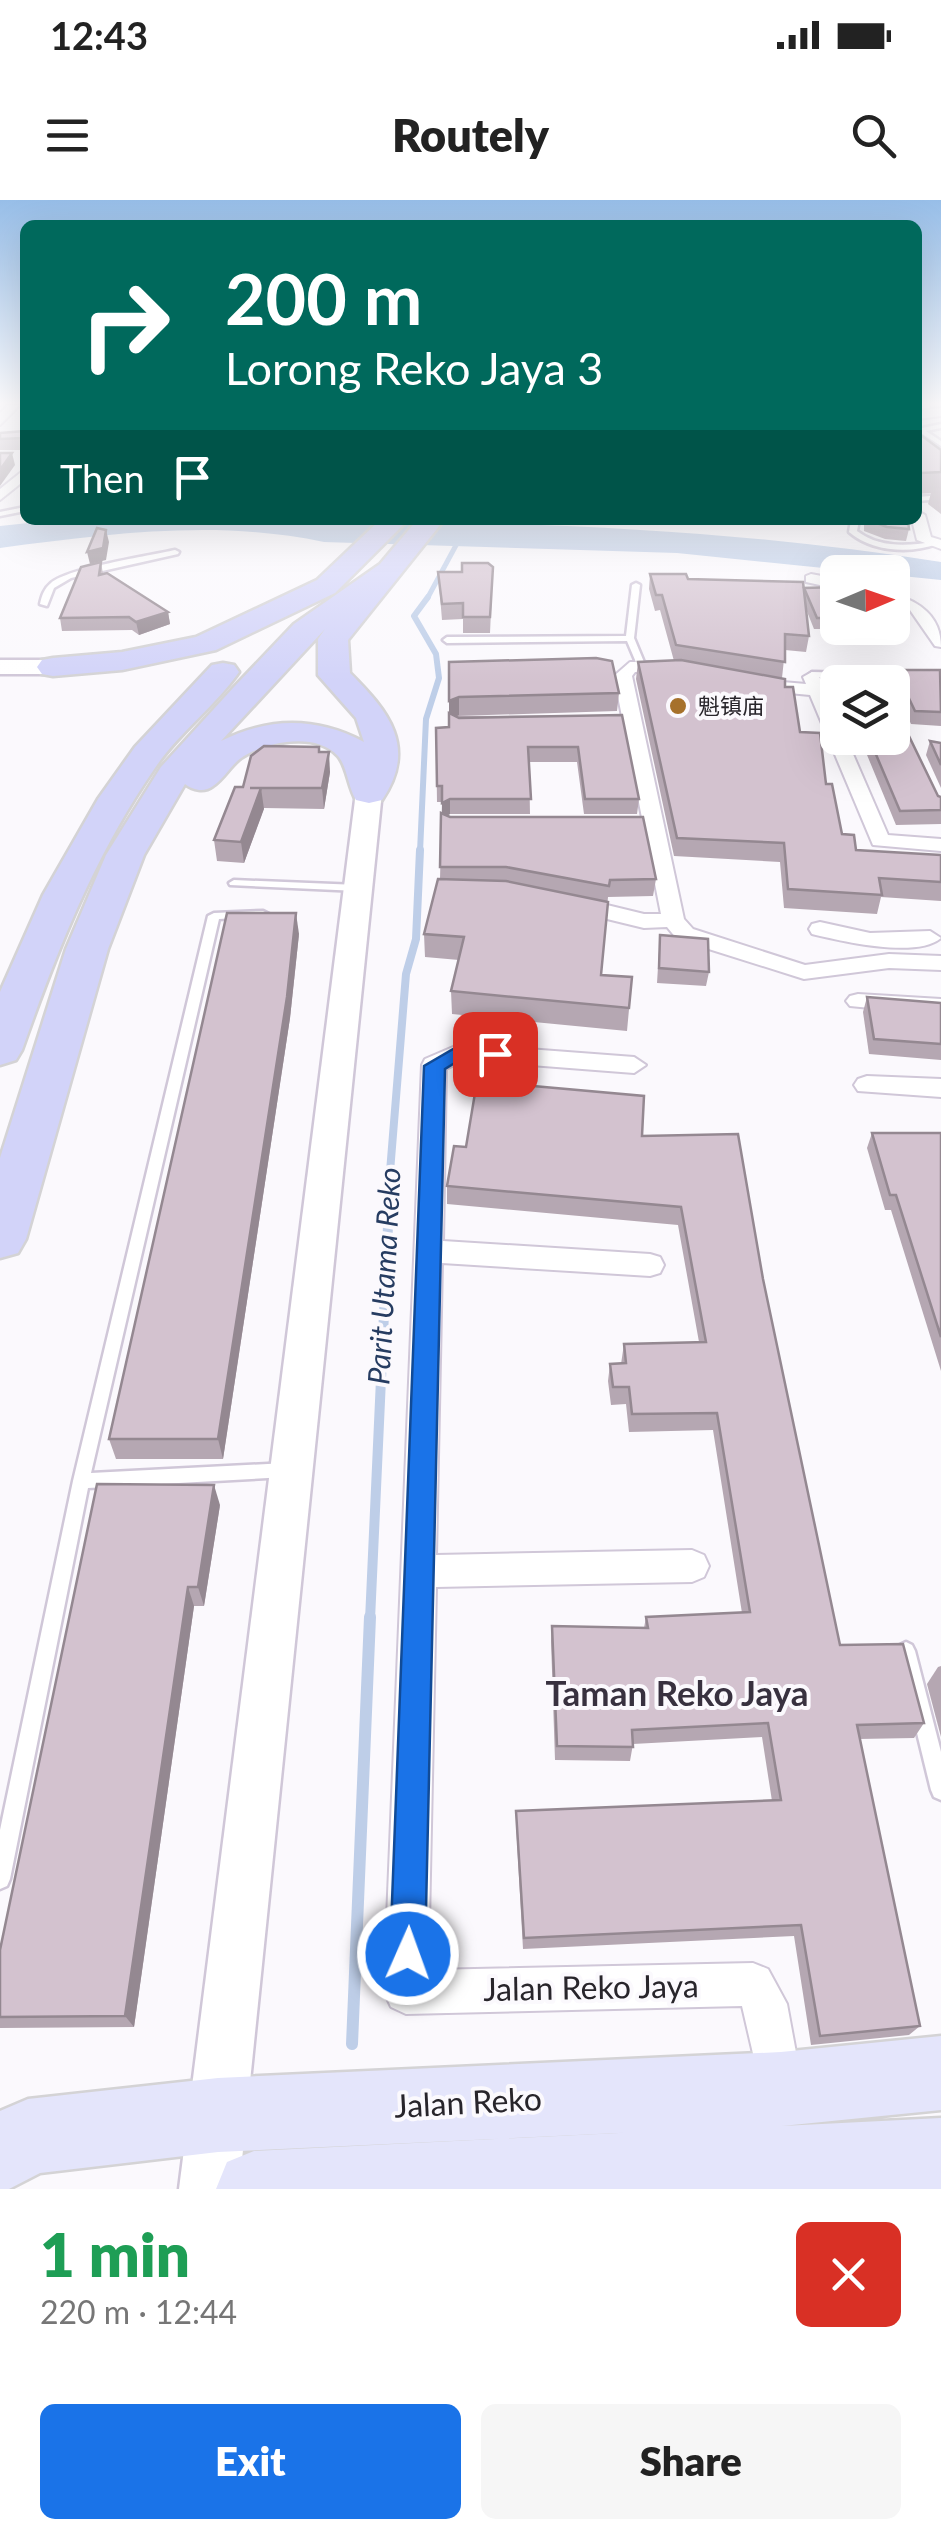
<!DOCTYPE html>
<meta charset="utf-8">
<style>
:root{--surface:#fff;--page:#f6f6f6;--text:#222;--muted:#767676;--accent:#1a73e8}
body{margin:0;font-family:Lato,"Noto Sans SC",sans-serif;background:var(--page);color:var(--text);height:100vh;display:flex;flex-direction:column;font-size:38px;white-space:nowrap}
*{box-sizing:border-box;margin:0}
p{font-size:32px;color:var(--muted)}
.icon{flex:none;width:55px;height:55px;fill:none;stroke:currentColor;stroke-width:2;stroke-linecap:round;stroke-linejoin:round}
.map{position:relative;height:1989px;overflow:hidden}
.side{display:flex;flex-direction:column;background:var(--surface);flex:1}
.side>*{flex:none}
.banner{position:absolute;left:20px;top:20px;width:902px;height:305px;border-radius:15px;box-shadow:0 10px 40px #0002;background:#00695c;color:#fff;overflow:hidden}
.needle{width:65px;rotate:88deg}
.fabs{position:absolute;left:820px;top:355px;display:grid;gap:20px}
.fabs a{display:grid;place-items:center;width:90px;height:90px;border-radius:15px;background:var(--surface);box-shadow:0 10px 40px #0002;font-size:50px}
.pin{position:absolute;display:grid;place-items:center;width:85px;height:85px;color:#fff;margin:-42px;border-radius:20px;box-shadow:0 5px 15px #0006}
.me{position:absolute;width:110px;margin:-55px;rotate:2deg;stroke-linejoin:round;filter:drop-shadow(0 0 8px #0008)}
.turn{display:flex;align-items:center;gap:35px;height:210px;padding:0 40px;font-size:45px}
.turn .icon{width:130px;height:130px;stroke-width:2.5}
.turn b{display:block;font-size:70px;line-height:85px}
.then{display:flex;align-items:center;height:95px;padding:0 40px;background:#0003;gap:20px;font-size:38px}
.round{display:grid;place-items:center;flex:none;width:105px;height:105px;border-radius:15px;background:var(--page)}
.overview{display:flex;align-items:center;justify-content:space-between;height:170px;padding:0 40px}
h1{font-size:60px;font-weight:800;line-height:75px;color:#1e9e55}
.action{display:flex;gap:20px;margin-top:auto;padding:20px 40px}
.action a{flex:1;height:115px;border-radius:15px;background:var(--accent);color:#fff;font-size:40px;font-weight:800;line-height:115px;text-align:center}
.action a+a{background:var(--page);color:var(--text)}
.status{display:flex;justify-content:space-between;align-items:center;height:70px;padding:0 50px;background:var(--surface);direction:ltr}
.status svg{height:28px;fill:currentColor}
header{display:flex;justify-content:space-between;align-items:center;height:130px;padding:0 40px;background:var(--surface);font-size:45px;font-weight:800}
.map>svg:first-child{display:block}
</style>
<div class="status"><b>12:43</b><svg viewBox="0 0 49 12"><path d="M0 12V9h3v3zM5 12V6h3v6zM10 12V3h3v9zM15 12V0h3v12zM26 1h20v11H26zM47 4h2v5h-2z"/></svg></div>
<header><svg class="icon" aria-label="menu" viewBox="0 0 24 24"><path d="M4 6h16M4 12h16M4 18h16"/></svg>Routely<svg class="icon" aria-label="search" viewBox="0 0 24 24"><circle cx="10" cy="10" r="6"/><path d="M15 15l6 6"/></svg></header>
<div class="map">
<svg width="941" height="1989" viewBox="0 0 941 1989">
<rect width="100%" height="100%" fill="#fbf9fd"/>
<path fill="#becee8" d="M 57,320 C 352,320 649,315 941,362 L 941,380 L 677,353 L 324,342 C 217,319 107,334 0,348 L 0,326 Z"/>
<g fill="none" stroke-linecap="round" stroke-linejoin="round">
<polyline stroke="#becee8" stroke-width="5" points="427,399 461,336"/>
<polyline stroke="#becee8" stroke-width="6" points="420,652 426,519 439,478 436,454 414,416 428,397"/>
<polyline stroke="#becee8" stroke-width="8" points="389,984 406,774 416,739 420,650"/>
<polyline stroke="#becee8" stroke-width="10" points="370,1420 390,982"/>
<polyline stroke="#becee8" stroke-width="12" points="352,1844 370,1417"/>
<defs>
<g id="service">
<polygon points="941,224 941,228 926,231 941,241 941,246 918,231 918,229"/>
<polygon points="941,295 941,299 918,301 918,297"/>
<polygon points="25,307 25,311 0,316 0,312"/>
<path d="M 851,320 L 859,320 L 857,331 C 879,348 907,346 933,342 L 937,344 C 910,354 872,352 849,332 Z"/>
<path d="M 175,350 L 179,352 L 178,354 L 71,378 L 54,388 L 47,406 L 40,404 C 42,395 44,389 51,383 C 68,368 149,356 175,350 Z"/>
<polygon points="636,383 640,385 634,438 646,467 645,469 638,467 627,441 447,443 443,440 447,437 626,436 632,385"/>
<polygon points="812,472 855,473 859,476 855,479 809,477 808,475"/>
<polygon points="234,680 358,685 363,688 358,691 230,685 229,683"/>
<polygon points="263,711 269,714 267,716 219,719 91,1273 286,1263 292,1265 294,1270 292,1275 286,1277 88,1288 10,1679 7,1686 0,1689 0,1630 73,1281 208,716 214,713"/>
<polygon points="906,1442 912,1445 915,1451 941,1552 941,1600 934,1597 931,1590 897,1451 900,1445"/>
</g>
<g id="minor">
<polygon points="8,205 20,205 0,225 0,213"/>
<polygon points="941,208 941,216 918,219 918,211"/>
<polygon points="25,269 25,280 0,300 0,289"/>
<polygon points="918,311 925,315 931,337 941,340 941,349 917,340 912,320 918,320"/>
<polygon points="811,374 838,379 838,389 806,382 806,376"/>
<path d="M 892,393 C 920,402 941,416 941,447 L 935,446 L 910,410 L 892,404 Z"/>
<polygon points="672,462 678,463 678,471 635,472 632,476 684,719 693,729 805,765 889,754 941,756 941,770 889,768 804,779 677,739 667,727 644,728 566,709 563,704 574,697 644,714 661,714 614,476 630,462"/>
<path d="M 812,472 C 831,482 838,517 838,538 L 846,538 L 888,635 L 941,639 L 941,651 L 873,645 L 810,495 L 758,490 L 749,485 L 758,480 L 806,484 L 803,477 Z"/>
<path d="M 820,722 L 870,733 L 930,731 L 941,738 C 917,759 841,741 812,734 L 809,729 L 812,724 Z"/>
<polygon points="858,794 941,799 941,815 850,806 846,801 850,796"/>
<polygon points="460,844 634,857 646,865 634,873 464,860 446,869 443,1041 650,1054 660,1057 664,1065 660,1073 650,1076 442,1063 436,1355 692,1350 704,1355 709,1366 704,1377 692,1382 436,1387 428,1770 753,1763 768,1769 787,1804 802,1885 796,1901 780,1907 764,1901 742,1806 406,1814 391,1807 384,1792 422,865 425,859"/>
<polygon points="867,876 941,879 941,897 858,891 854,885 858,879"/>
</g>
<g id="tertiary">
<polygon points="0,460 53,460 64,467 53,474 0,474"/>
<polygon points="369,584 382,592 239,1989 179,1989 356,592"/>
</g>
<polygon id="primary" points="941,1836 941,1910 782,1926 941,1918 941,1989 216,1989 227,1962 254,1951 639,1932 218,1952 40,1973 9,1989 0,1989 0,1911 28,1899 218,1878 781,1852"/>
<g id="motorway">
<polygon points="380,320 408,320 335,393 216,450 122,470 53,476 42,474 37,467 42,460 53,458 122,452 196,437 317,380"/>
<path d="M 417,320 L 444,320 L 348,440 L 350,473 C 388,511 418,547 382,600 L 369,603 L 356,600 C 348,587 347,566 338,556 C 315,531 265,542 241,558 C 230,566 224,579 213,586 C 204,593 193,590 185,584 L 144,655 L 108,749 L 26,1039 L 18,1053 L 0,1058 L 0,958 L 66,749 L 106,655 L 161,567 L 234,487 L 294,424 L 380,364 ZM 325,429 L 318,439 L 318,475 L 356,518 L 364,542 C 317,517 269,517 221,541 Z"/>
<path d="M 223,463 L 234,465 L 239,472 C 216,505 181,531 157,565 C 96,652 57,750 22,850 L 16,860 L 0,865 L 0,792 L 43,695 L 98,599 L 135,547 L 212,465 Z"/>
</g>
</defs>
<use href="#service" stroke="#d0c7d8" stroke-width="5"/>
<use href="#minor" stroke="#d0c7d8" stroke-width="4"/>
<use href="#tertiary" stroke="#d0c7d8" stroke-width="5"/>
<use href="#primary" stroke="#d4d3d5" stroke-width="5"/>
<use href="#motorway" stroke="#d4d3d5" stroke-width="5"/>
<use href="#service" fill="#fff" fill-rule="evenodd"/>
<use href="#minor" fill="#fff" fill-rule="evenodd"/>
<use href="#tertiary" fill="#fff" fill-rule="evenodd"/>
<use href="#primary" fill="#e4e5fb" fill-rule="evenodd"/>
<use href="#motorway" fill="#d2d3f9" fill-rule="evenodd"/>
</g>
<g fill="#b5a7b2">
<polygon points="25,231 25,250 0,250 0,233"/>
<polygon points="918,233 941,250 941,314 928,304 931,293 918,294"/>
<polygon points="864,320 908,320 909,329 906,341 885,339 864,331"/>
<polygon points="101,362 103,374 168,412 170,424 139,435 132,430 62,431 60,418"/>
<polygon points="493,367 490,433 463,433 463,419 442,420 438,372 462,372"/>
<polygon points="650,374 688,379 804,388 838,387 838,428 843,428 843,429 814,429 806,409 809,436 806,452 785,450 782,478 741,471 785,487 800,532 826,584 842,634 856,650 941,655 941,701 881,697 877,714 784,708 780,662 674,656 636,479 638,462 674,461 660,410 655,411 649,389"/>
<polygon points="449,462 619,493 617,511 457,516 622,515 639,599 637,614 584,614 577,562 529,562 530,614 450,614 447,616 656,679 653,696 608,697 601,775 632,777 627,831 452,814 451,791 459,760 425,757 424,734 440,679 442,602 437,602 436,528 449,527"/>
<polygon points="840,470 941,471 941,526 911,524 899,499 892,497 892,482 838,482"/>
<polygon points="860,538 892,538 938,596 941,597 941,624 896,625"/>
<polygon points="930,541 941,543 941,588 926,555"/>
<polygon points="319,547 320,552 330,572 324,609 264,608 244,663 217,661 214,640 243,587"/>
<polygon points="299,734 290,818 223,1259 116,1259 109,1239"/>
<polygon points="660,735 709,772 706,786 657,783"/>
<polygon points="867,797 941,803 941,860 869,854 863,812"/>
<polygon points="872,933 941,933 941,1171 891,1010 885,1010 867,948"/>
<polygon points="642,936 763,1079 840,1445 924,1523 914,1538 859,1539 920,1826 909,1835 811,1845 794,1736 523,1749 516,1624 516,1611 772,1601 762,1537 633,1544 630,1561 555,1560 551,1441 552,1426 644,1428 646,1417 742,1413 713,1230 629,1232 626,1204 611,1205 608,1181 610,1164 621,1164 624,1144 699,1142 678,1025 447,1004 447,986 466,947"/>
<polygon points="220,1305 204,1406 194,1406 134,1827 0,1828 0,1750"/>
<polygon points="941,1466 941,1537 927,1484 938,1467"/>
</g>
<g fill="#948891">
<polygon points="12,253 15,265 0,286 0,270"/>
<polygon points="106,330 109,342 106,360 90,364 87,352"/>
<polygon points="168,412 170,424 139,435 136,422"/>
<polygon points="459,497 459,515 449,520 449,501"/>
<polygon points="329,552 330,572 324,609 322,588"/>
<polygon points="261,588 264,609 244,663 241,642"/>
<polygon points="450,599 450,614 442,618 442,603"/>
<polygon points="296,713 299,734 290,818 223,1259 218,1239"/>
<polygon points="214,1285 220,1305 204,1406 198,1387"/>
<polygon points="188,1387 194,1406 134,1827 125,1816"/>
</g>
<g fill="#d3c2cf" stroke="#948891" stroke-width="2.5">
<polygon points="25,231 23,238 0,239 0,233"/>
<polygon points="918,233 941,250 941,272 921,273 918,271"/>
<polygon points="0,253 12,253 0,270"/>
<polygon points="869,320 908,320 909,329 887,327"/>
<polygon points="97,328 106,330 103,348 87,352"/>
<polygon points="101,362 99,375 107,373 168,412 136,422 129,417 60,418 81,367"/>
<polygon points="462,363 488,363 493,367 490,417 463,417 463,403 442,404 438,372 462,372"/>
<polygon points="650,374 686,374 688,379 803,382 809,436 785,434 785,462 676,445 662,395 656,395"/>
<polygon points="838,387 838,418 817,418 804,388"/>
<polygon points="596,458 612,461 619,493 459,497 449,501 449,462"/>
<polygon points="681,460 785,479 785,487 793,487 800,532 820,533 826,584 832,584 842,634 854,635 856,650 941,655 941,682 879,678 882,695 788,689 784,643 677,638 638,462"/>
<polygon points="840,470 940,470 941,512 915,511 903,486 892,482 845,482"/>
<polygon points="892,501 938,596 941,597 941,610 900,611 869,538 892,538"/>
<polygon points="449,513 459,518 622,515 639,599 585,599 578,547 528,547 531,599 450,599 442,603 442,586 437,586 436,528 449,527"/>
<polygon points="930,541 941,543 941,565"/>
<polygon points="264,546 319,547 319,552 329,552 322,588 250,588 261,588 241,642 214,640 235,587 243,587 251,556"/>
<polygon points="441,613 450,617 643,617 656,679 610,680 609,686 506,667 440,667"/>
<polygon points="438,679 506,681 608,702 601,775 632,777 629,808 451,791 464,737 424,734"/>
<polygon points="227,713 296,713 287,797 218,1239 109,1239"/>
<polygon points="660,735 708,739 709,772 659,768"/>
<polygon points="867,797 941,803 941,844 874,839"/>
<polygon points="477,881 644,896 642,936 738,934 763,1079 840,1445 903,1444 924,1523 857,1525 920,1826 820,1836 801,1725 524,1738 516,1611 781,1600 768,1523 632,1530 633,1547 557,1546 552,1426 648,1428 646,1417 750,1412 717,1213 632,1214 629,1187 613,1187 610,1164 626,1163 624,1144 706,1142 681,1007 447,986 454,946 466,947"/>
<polygon points="872,933 941,933 941,1137 896,995 890,995"/>
<polygon points="97,1284 214,1285 198,1387 188,1387 125,1816 0,1817 0,1750"/>
</g>
<linearGradient id="sky" x2="0" y2="1"><stop stop-color="#97bee8"/><stop offset="0.42" stop-color="#fdfcfe"/><stop offset="1" stop-color="#fdfcfe" stop-opacity="0"/></linearGradient>
<rect width="941" height="483" fill="url(#sky)"/>
<polygon fill="#1a73e8" stroke="#114b97" stroke-width="2.5" points="460,845 495,848 505,854 495,861 463,858 445,869 425,1754 420,1766 408,1771 395,1766 390,1754 424,866"/>
<circle fill="#a6712b" stroke="#fbf9fd" stroke-width="4" cx="678" cy="506" r="10"/>
<g text-anchor="middle" stroke-width="8" stroke-linejoin="round" paint-order="stroke">
<g font-size="22" fill="#28252b" stroke="#fbf9fd" text-anchor="start">
<text x="698" y="514">魁镇庙</text>
</g>
<g font-size="30" font-style="italic" fill="#263c61" stroke="#fbf9fd">
<text transform="translate(385 1076) rotate(-87)" y="10">Parit Utama Reko</text>
</g>
<g font-size="32" fill="#28252b" stroke="#fbf9fd">
<text transform="translate(591 1788) rotate(-1)" y="11">Jalan Reko Jaya</text>
<text transform="translate(468 1903) rotate(-3)" y="11">Jalan Reko</text>
</g>
<g font-size="35" font-weight="bold" fill="#38313f" stroke="#fbf9fd">
<text x="677" y="1506">Taman Reko Jaya</text>
</g>
</g>
</svg>
<div class="fabs">
<a><svg class="needle" viewBox="-14 -14 28 28"><path d="M0-13l5 13h-10z" fill="#e53935"/><path d="M0 13l5-13h-10z" fill="#767676"/></svg></a>
<a><svg class="icon" aria-label="layers" viewBox="0 0 24 24"><path d="M12 4l9 5-9 5-9-5zM3 14l9 5 9-5"/></svg></a>
</div>
<div class="pin" style="left:495px;top:854px;background:#d93025"><svg class="icon" aria-label="arrive" viewBox="0 0 24 24"><path d="M6 21V4h12l-3 4 3 4H6"/></svg></div>
<svg class="me" style="left:408px;top:1754px" viewBox="-20 -20 40 40"><circle r="17" fill="#1a73e8" stroke="#fff" stroke-width="3"/><path d="M0-11L8 9 0 5-8 9z" fill="#fff"/></svg>
<div class="banner">
<div class="turn"><svg class="icon" aria-label="right" viewBox="0 0 24 24"><path d="M7 20v-9h11M14 6l5 5-5 5"/></svg><div><b>200 m</b>Lorong Reko Jaya 3</div></div>
<div class="then">Then<svg class="icon" aria-label="arrive" viewBox="0 0 24 24"><path d="M6 21V4h12l-3 4 3 4H6"/></svg></div>
</div>
</div>
<section class="side">
<div class="overview"><div><h1>1 min</h1><p>220 m · 12:44</p></div><a class="round" style="background:#d93025;color:#fff"><svg class="icon" aria-label="close" viewBox="0 0 24 24"><path d="M6 6l12 12M18 6L6 18"/></svg></a></div>
<div class="action"><a>Exit</a><a>Share</a></div>
</section>
